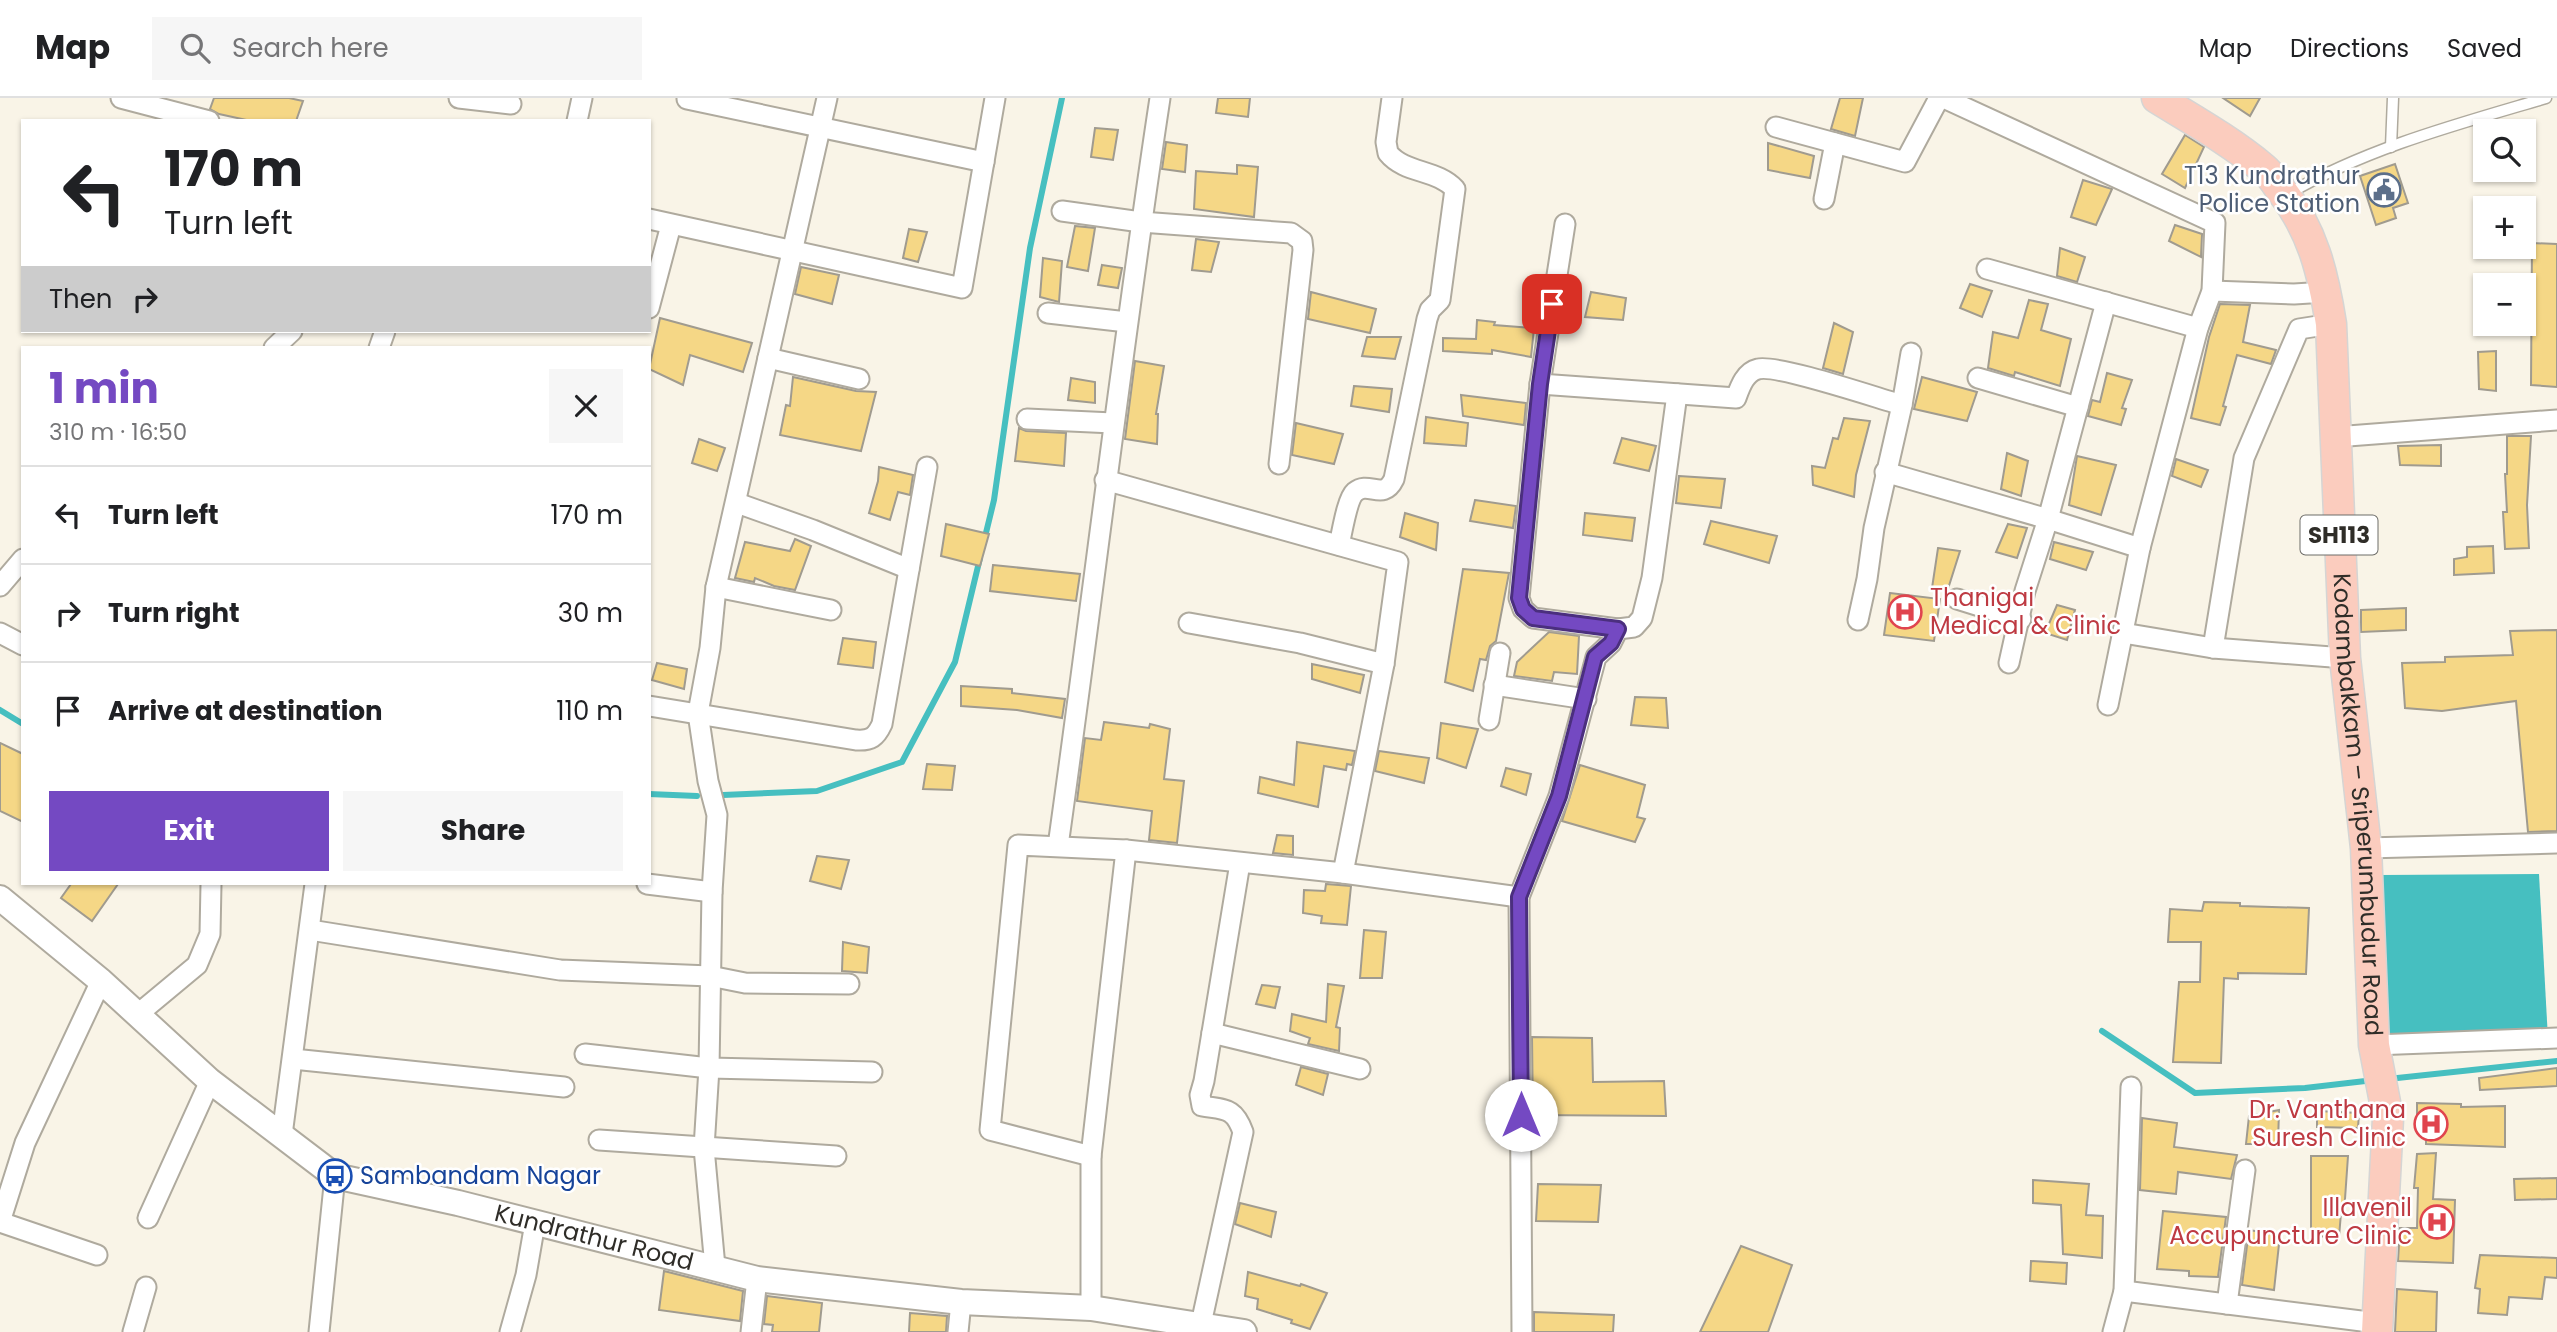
<!DOCTYPE html>
<meta charset="utf-8">
<style>
:root{--surface:#fff;--page:#f6f6f6;--text:#202124;--muted:#757577;--line:#e0e0e0;--accent:#7449c2}
body{margin:0;font-family:Poppins,sans-serif;background:var(--page);color:var(--text);height:100vh;display:flex;flex-direction:column;font-size:26px;white-space:nowrap}
*{box-sizing:border-box;margin:0}
p{font-size:23px;color:var(--muted)}
.icon{flex:none;width:38px;height:38px;fill:none;stroke:currentColor;stroke-width:2;stroke-linecap:round;stroke-linejoin:round}
.map{position:relative;flex:1;overflow:hidden}
.sheet{position:absolute;left:21px;top:248px;width:630px;height:539px;display:flex;flex-direction:column;background:var(--surface);border-radius:0px;box-shadow:0 2px 5px #0004}
.sheet>*{flex:none}
.banner{position:absolute;left:21px;top:21px;width:630px;height:214px;border-radius:0px;box-shadow:0 2px 5px #0004;background:#fff;color:var(--text);overflow:hidden}
.fabs{position:absolute;left:2473px;top:21px;display:grid;gap:14px}
.fabs a{display:grid;place-items:center;width:63px;height:63px;border-radius:0px;background:var(--surface);box-shadow:0 2px 5px #0004;font-size:35px}
.pin{position:absolute;display:grid;place-items:center;width:60px;height:60px;color:#fff;margin:-30px;border-radius:14px;box-shadow:0 4px 10px #0006}
.me{position:absolute;width:77px;margin:-38px;rotate:0deg;stroke-linejoin:round;filter:drop-shadow(0 0 5px #0008)}
.turn{display:flex;align-items:center;gap:24px;height:147px;padding:0 28px;font-size:32px}
.turn .icon{width:91px;height:91px;stroke-width:2.5}
.turn b{display:block;font-size:49px;line-height:60px}
.then{display:flex;align-items:center;height:66px;padding:0 28px;background:#0003;gap:14px;font-size:26px}
.round{display:grid;place-items:center;flex:none;width:74px;height:74px;border-radius:0px;background:var(--page)}
.headline{display:flex;align-items:center;justify-content:space-between;height:119px;padding:0 28px}
h1{font-size:42px;font-weight:700;line-height:52px;color:var(--accent)}
.button{display:flex;gap:14px;margin-top:auto;padding:14px 28px}
.button a{flex:1;height:80px;border-radius:0px;background:var(--accent);color:#fff;font-size:28px;font-weight:700;line-height:80px;text-align:center}
.button a+a{background:var(--page);color:var(--text)}
ul{padding:0;list-style:none}
li{display:flex;align-items:center;gap:21px;height:98px;padding:0 28px;border-top:2px solid var(--line)}
li div{flex:1}
li b{display:block;font-size:26px}
li em{font-style:normal}
header{display:flex;align-items:center;gap:42px;box-sizing:border-box;height:98px;padding:0 35px;background:var(--surface);border-bottom:2px solid var(--line)}
header strong{font-size:33px}
nav{display:flex;gap:38px;margin-inline-start:auto;font-size:24px}
.search{width:490px;height:63px;background:var(--page);display:flex;align-items:center;gap:18px;box-sizing:border-box;padding:0 24px;border-radius:0px;color:var(--muted);font-size:26px}
.map>svg:first-child{display:block}
</style>
<header>
<strong>Map</strong>
<div class="search"><svg class="icon" aria-label="search" viewBox="0 0 24 24"><circle cx="10" cy="10" r="6"/><path d="M15 15l6 6"/></svg>Search here</div>
<nav><a>Map</a><a>Directions</a><a>Saved</a></nav>
</header>
<div class="map">
<svg width="2557" height="1234" viewBox="0 0 2557 1234">
<rect width="100%" height="100%" fill="#f9f4e7"/>
<polygon fill="#46bfc0" points="2539,776 2548,941 2386,942 2381,777"/>
<g fill="none" stroke-linecap="round" stroke-linejoin="round">
<g stroke="#46bfc0" stroke-width="6">
<polyline points="984,443 994,402 1030,150 1062,0"/>
<polyline points="0,612 23,626"/>
<polyline points="649,696 697,698"/>
<polyline points="723,697 817,693 902,664 955,564 980,460"/>
<polyline points="2102,933 2195,995 2305,990 2374,982"/>
<polyline points="2388,981 2557,963"/>
</g>
</g>
<g fill="#f5d786" stroke="#a09b8f" stroke-width="2">
<polygon points="214,0 289,0 303,3 296,23 251,23 219,16 210,11"/>
<polygon points="1218,0 1250,0 1248,19 1216,15"/>
<polygon points="1840,0 1863,0 1855,38 1831,31"/>
<polygon points="2223,0 2260,0 2250,18"/>
<polygon points="1095,30 1118,32 1113,62 1091,59"/>
<polygon points="2185,37 2204,49 2185,90 2162,76"/>
<polygon points="1166,44 1187,47 1185,74 1162,71"/>
<polygon points="1768,45 1814,58 1810,80 1768,72"/>
<polygon points="2395,66 2408,105 2393,110 2396,120 2376,127 2360,78"/>
<polygon points="1237,67 1258,69 1254,119 1194,111 1196,73 1237,76"/>
<polygon points="2083,82 2112,91 2096,127 2071,119"/>
<polygon points="2175,127 2202,136 2201,159 2169,143"/>
<polygon points="1075,128 1095,130 1088,173 1067,169"/>
<polygon points="909,131 927,134 918,164 903,160"/>
<polygon points="1196,141 1219,144 1211,174 1192,172"/>
<polygon points="2532,145 2557,146 2557,289 2531,287"/>
<polygon points="2060,150 2085,159 2077,184 2057,178"/>
<polygon points="1043,160 1062,163 1059,204 1040,199"/>
<polygon points="1102,167 1122,170 1118,190 1098,187"/>
<polygon points="801,169 839,177 832,206 795,196"/>
<polygon points="1970,186 1992,193 1982,219 1960,210"/>
<polygon points="1311,194 1376,211 1370,235 1308,221"/>
<polygon points="1591,194 1626,200 1623,222 1585,219"/>
<polygon points="2029,202 2048,206 2041,232 2071,241 2060,288 2015,274 2014,278 1988,270 1993,234 2018,240"/>
<polygon points="2220,206 2250,207 2243,244 2276,252 2271,266 2237,257 2223,308 2226,309 2220,327 2191,320 2209,239"/>
<polygon points="660,220 752,245 743,274 690,257 683,287 649,271"/>
<polygon points="1477,222 1495,224 1494,227 1534,230 1531,259 1492,252 1492,256 1443,253 1443,240 1476,241"/>
<polygon points="1834,225 1853,234 1843,276 1823,270"/>
<polygon points="1367,239 1401,239 1395,261 1362,258"/>
<polygon points="2496,253 2496,293 2479,291 2478,254"/>
<polygon points="1135,263 1164,268 1156,316 1158,316 1157,346 1125,341"/>
<polygon points="2107,275 2132,282 2122,310 2126,311 2121,327 2088,318 2092,302 2100,304"/>
<polygon points="793,279 856,293 876,294 861,353 780,337 786,307 790,308"/>
<polygon points="1922,279 1977,294 1967,323 1914,311"/>
<polygon points="1071,280 1095,284 1095,305 1068,302"/>
<polygon points="1354,288 1392,291 1389,314 1351,308"/>
<polygon points="1461,297 1526,305 1524,327 1463,318"/>
<polygon points="1426,319 1468,325 1466,348 1424,345"/>
<polygon points="1844,320 1870,323 1856,377 1854,399 1813,387 1812,368 1825,370 1833,340 1838,341"/>
<polygon points="1296,325 1343,336 1334,366 1292,357"/>
<polygon points="1019,330 1026,333 1066,335 1064,368 1015,363"/>
<polygon points="2507,338 2531,338 2527,407 2529,450 2505,451 2503,414 2507,414 2505,376 2507,376"/>
<polygon points="1622,340 1656,348 1649,373 1614,365"/>
<polygon points="699,341 725,350 717,373 692,365"/>
<polygon points="2441,347 2441,368 2400,367 2398,348"/>
<polygon points="2007,355 2028,363 2021,398 2001,391"/>
<polygon points="2077,358 2116,367 2101,417 2069,407"/>
<polygon points="2176,361 2208,372 2201,389 2172,378"/>
<polygon points="879,369 913,377 910,397 898,394 890,422 869,415 878,383"/>
<polygon points="1679,378 1725,381 1721,410 1676,405"/>
<polygon points="1475,402 1516,408 1513,430 1470,423"/>
<polygon points="1405,415 1438,425 1436,452 1400,439"/>
<polygon points="1585,415 1635,420 1632,443 1583,437"/>
<polygon points="1711,423 1777,438 1769,465 1704,446"/>
<polygon points="946,426 989,436 980,468 941,458"/>
<polygon points="2008,426 2027,430 2017,460 1996,454"/>
<polygon points="795,441 811,448 795,492 774,488 755,480 754,484 735,480 745,444 790,453"/>
<polygon points="2054,444 2093,454 2086,472 2050,461"/>
<polygon points="2493,448 2494,475 2454,477 2454,461 2467,459 2467,449"/>
<polygon points="1938,450 1960,453 1947,494 1932,490"/>
<polygon points="993,467 1080,476 1076,503 990,493"/>
<polygon points="1463,471 1509,475 1496,543 1490,548 1486,562 1480,561 1473,593 1445,584"/>
<polygon points="1890,495 1940,501 1934,543 1884,537"/>
<polygon points="2057,507 2075,512 2067,542 2045,535"/>
<polygon points="2406,510 2406,532 2361,534 2361,512"/>
<polygon points="2557,532 2557,733 2528,734 2516,603 2442,613 2405,610 2402,565 2445,564 2445,559 2513,557 2510,533"/>
<polygon points="1549,534 1579,538 1577,576 1554,574 1552,583 1514,578 1517,564"/>
<polygon points="843,540 876,544 873,570 838,566"/>
<polygon points="657,565 687,571 684,591 652,582"/>
<polygon points="1312,566 1364,577 1360,595 1312,581"/>
<polygon points="961,588 1012,591 1012,595 1065,601 1062,620 1017,612 961,608"/>
<polygon points="1635,599 1666,600 1668,630 1631,627"/>
<polygon points="1104,624 1149,630 1150,626 1170,631 1164,681 1184,683 1177,745 1149,742 1152,713 1077,703 1085,640 1101,642"/>
<polygon points="1441,625 1478,631 1466,670 1437,660"/>
<polygon points="1297,644 1355,653 1352,667 1347,666 1346,672 1324,668 1318,709 1258,695 1260,679 1294,687"/>
<polygon points="0,645 23,656 23,724 0,713"/>
<polygon points="1379,653 1429,660 1424,685 1375,673"/>
<polygon points="927,666 955,668 952,692 923,691"/>
<polygon points="1580,667 1645,687 1637,719 1645,721 1635,744 1562,723"/>
<polygon points="1506,670 1531,676 1526,697 1501,688"/>
<polygon points="1277,737 1293,738 1293,757 1273,755"/>
<polygon points="817,758 849,762 841,791 810,783"/>
<polygon points="71,786 118,786 92,823 61,800"/>
<polygon points="1326,786 1351,788 1347,827 1321,825 1322,818 1303,815 1304,792 1325,793"/>
<polygon points="2204,804 2240,805 2240,808 2309,810 2306,876 2238,875 2238,881 2224,880 2221,965 2173,964 2179,884 2200,884 2201,844 2168,844 2170,811 2202,813"/>
<polygon points="1364,832 1386,834 1382,880 1360,880"/>
<polygon points="843,844 869,849 867,875 842,873"/>
<polygon points="1328,886 1344,888 1336,929 1340,930 1339,953 1308,946 1310,940 1290,933 1292,916 1326,924"/>
<polygon points="1262,887 1280,889 1275,910 1256,906"/>
<polygon points="1532,939 1592,940 1593,984 1664,983 1666,1018 1533,1017"/>
<polygon points="1301,969 1328,976 1323,997 1296,987"/>
<polygon points="2557,970 2557,988 2480,992 2479,980"/>
<polygon points="2417,1005 2461,1006 2461,1009 2505,1008 2505,1049 2426,1046 2426,1033 2417,1033"/>
<polygon points="2279,1012 2278,1046 2246,1046 2249,1018"/>
<polygon points="2317,1013 2359,1015 2358,1030 2317,1029"/>
<polygon points="2142,1020 2177,1025 2174,1049 2237,1057 2231,1081 2178,1074 2176,1096 2140,1092"/>
<polygon points="2436,1055 2433,1101 2455,1102 2453,1165 2398,1163 2400,1130 2417,1130 2418,1090 2414,1090 2417,1056"/>
<polygon points="2311,1058 2348,1058 2344,1115 2341,1115 2339,1139 2311,1138"/>
<polygon points="2557,1080 2557,1101 2515,1102 2514,1081"/>
<polygon points="2033,1082 2089,1086 2086,1117 2103,1118 2102,1160 2063,1156 2061,1107 2033,1105"/>
<polygon points="1538,1086 1601,1087 1598,1124 1536,1123"/>
<polygon points="1240,1105 1276,1114 1271,1139 1235,1126"/>
<polygon points="2163,1113 2226,1119 2218,1179 2189,1178 2189,1173 2157,1171"/>
<polygon points="2249,1132 2280,1137 2274,1192 2242,1187"/>
<polygon points="1741,1148 1792,1167 1768,1234 1700,1234"/>
<polygon points="2480,1157 2557,1160 2557,1180 2545,1179 2542,1201 2509,1199 2507,1217 2478,1215 2480,1191 2475,1190"/>
<polygon points="2031,1163 2067,1165 2066,1186 2030,1183"/>
<polygon points="664,1173 743,1193 740,1223 659,1212"/>
<polygon points="1248,1174 1300,1188 1301,1186 1327,1195 1310,1231 1291,1225 1292,1222 1257,1211 1258,1201 1245,1198"/>
<polygon points="2397,1191 2437,1194 2436,1234 2395,1234"/>
<polygon points="767,1198 822,1205 819,1234 772,1234 773,1227 764,1226"/>
<polygon points="1534,1214 1614,1217 1613,1234 1534,1234"/>
<polygon points="910,1215 947,1218 946,1234 909,1234"/>
</g>
<g fill="none" stroke-linecap="round" stroke-linejoin="round">
<defs>
<g id="service">
<polyline points="2391,49 2393,0"/>
<path d="M 2288,96 C 2367,50 2458,26 2546,0"/>
</g>
<g id="minor">
<polyline points="121,0 209,23"/>
<polyline points="459,0 511,6"/>
<polyline points="1944,0 2215,125 2212,193 2198,230 2140,450 2108,607"/>
<polyline points="687,1 984,64"/>
<polyline points="577,23 582,0"/>
<polyline points="1776,29 1905,64 1939,0"/>
<polyline points="1824,101 1835,45"/>
<polyline points="1062,113 1141,124 1291,135 1302,143 1303,152 1279,366"/>
<polyline points="649,121 962,190 995,0"/>
<polyline points="1565,126 1540,286 1519,500 1523,511 1533,520 1618,531"/>
<polyline points="1987,171 2198,230"/>
<polyline points="2212,193 2294,196 2326,194"/>
<polyline points="649,210 671,127"/>
<polyline points="1048,215 1127,224"/>
<polyline points="274,250 292,233"/>
<polyline points="379,250 385,233"/>
<polyline points="768,260 859,281"/>
<polyline points="1978,280 2078,309"/>
<path d="M 1540,286 L 1736,300 C 1740,289 1745,274 1758,271 C 1777,266 1877,300 1902,307"/>
<polyline points="1027,321 1113,325"/>
<polyline points="2335,339 2557,322"/>
<polyline points="1885,374 2048,421 2140,450"/>
<polyline points="1105,382 1398,464 1384,566 1343,775"/>
<polyline points="737,405 813,432 909,471"/>
<path d="M 1339,447 C 1342,435 1347,401 1355,394 C 1369,382 1383,404 1394,381 L 1427,221 L 1430,212 L 1440,202 L 1455,91 C 1437,71 1405,76 1388,55 L 1386,44 L 1392,0"/>
<polyline points="0,488 23,461"/>
<polyline points="716,489 831,512"/>
<polyline points="1957,501 2021,521"/>
<polyline points="1858,522 1867,481 1874,430 1902,307 1911,255"/>
<polyline points="1189,525 1300,545 1384,566"/>
<polyline points="0,535 23,547"/>
<polyline points="2123,535 2213,550 2345,560"/>
<polyline points="2213,550 2244,360 2299,231 2331,226"/>
<polyline points="2009,565 2025,493 2048,421 2106,204"/>
<polyline points="1494,587 1586,601"/>
<path d="M 649,608 L 856,642 C 871,643 876,639 882,626 L 927,369"/>
<polyline points="1489,622 1500,555"/>
<path d="M 1058,748 C 1093,499 1122,249 1160,0"/>
<polyline points="2366,750 2557,745"/>
<polyline points="647,786 712,794"/>
<polyline points="310,832 560,872 710,878 745,885 849,886"/>
<polyline points="138,916 197,867 210,836 211,786"/>
<polyline points="1212,935 1360,971"/>
<polyline points="2374,947 2557,940"/>
<polyline points="585,956 709,970 872,974"/>
<polyline points="293,961 564,989"/>
<polyline points="282,1037 315,786"/>
<polyline points="599,1042 836,1058"/>
<polyline points="1091,1058 990,1032 1018,747 1126,752 1343,775 1519,799"/>
<polyline points="148,1120 210,983"/>
<polyline points="0,1124 25,1045 101,883"/>
<polyline points="0,1124 97,1157"/>
<polyline points="715,1169 704,1050 709,970 712,794 717,717 708,683 698,615 710,550 716,489 827,0"/>
<polyline points="2124,1193 2377,1225"/>
<polyline points="2227,1206 2245,1072"/>
<polyline points="1091,1210 1091,1058 1126,752"/>
<path d="M 1201,1226 L 1243,1034 C 1234,1009 1225,1012 1202,1008 L 1200,997 L 1204,983 L 1240,765"/>
<polyline points="133,1234 146,1189"/>
<polyline points="319,1234 335,1078"/>
<polyline points="510,1234 526,1177 535,1125"/>
<polyline points="751,1234 757,1181"/>
<polyline points="958,1234 961,1204"/>
<polyline points="1522,1234 1519,799 1559,698 1596,559 1611,545 1618,531 1634,529 1642,520 1652,480 1677,296"/>
<polyline points="2113,1234 2124,1193 2131,989"/>
</g>
<g id="tertiary">
<path id="s1" d="M 0,800 L 101,883 L 210,983 L 335,1078 L 458,1105 L 757,1181 L 961,1204 L 1091,1210 L 1244,1234"/>
</g>
<g id="primary">
<path id="s2" d="M 2157,0 C 2193,22 2232,44 2264,71 C 2271,77 2276,85 2281,92 C 2313,133 2323,175 2331,226 L 2345,560 L 2366,750 L 2374,947 L 2388,1020 L 2377,1234"/>
</g>
</defs>
<use href="#service" stroke="#afaa9e" stroke-width="13"/>
<use href="#minor" stroke="#afaa9e" stroke-width="23"/>
<use href="#tertiary" stroke="#afaa9e" stroke-width="28"/>
<use href="#primary" stroke="#d5d5d4" stroke-width="33"/>
<use href="#service" stroke="#fff" stroke-width="10"/>
<use href="#minor" stroke="#fff" stroke-width="19"/>
<use href="#tertiary" stroke="#fff" stroke-width="24"/>
<use href="#primary" stroke="#fbccbe" stroke-width="30"/>
</g>
<g fill="none" stroke-linecap="round" stroke-linejoin="round">
<defs>
<polyline id="route" points="1521,1017 1519,799 1559,698 1595,559 1611,545 1618,531 1533,520 1523,511 1519,500 1540,286 1552,206"/>
</defs>
<use href="#route" stroke="#4b2f7e" stroke-width="18"/>
<use href="#route" stroke="#7449c2" stroke-width="12"/>
</g>
<defs>
<symbol id="civic-ring" viewBox="-11 -11 22 22"><circle r="9.5" fill="#fff" stroke="#5c6f8a" stroke-width="1.5"/><path d="M-.6-6.5H3V-4.5H.6V-3L4-1V1h2V6H-6V1h2V-1L-.6-3ZM-1.2 2.5V6h2.4V2.5Z" fill="#5c6f8a"/></symbol>
<symbol id="hospital-ring" viewBox="-11 -11 22 22"><circle r="9.5" fill="#fff" stroke="#e0444e" stroke-width="1.5"/><path d="M-5-5h3v3.5h4V-5h3V5h-3V1.5h-4V5h-3Z" fill="#e0444e"/></symbol>
<symbol id="bus-ring" viewBox="-11 -11 22 22"><circle r="9.5" fill="#fff" stroke="#1a4fb4" stroke-width="1.5"/><path d="M-5-6H5V4H4V6H2V4H-2V6H-4V4H-5ZM-3.5-4V0h7V-4ZM-3.5 1.2v1.5H-2V1.2ZM2 1.2v1.5H3.5V1.2Z" fill="#1a4fb4"/></symbol>
</defs>
<g fill-rule="evenodd">
<use href="#civic-ring" x="2365" y="73" width="38" height="38"/>
<use href="#hospital-ring" x="1886" y="495" width="38" height="38"/>
<use href="#hospital-ring" x="2412" y="1007" width="38" height="38"/>
<use href="#bus-ring" x="316" y="1059" width="38" height="38"/>
<use href="#hospital-ring" x="2418" y="1105" width="38" height="38"/>
</g>
<g text-anchor="middle" stroke-width="5" stroke-linejoin="round" paint-order="stroke">
<rect fill="#fff" stroke="#6d6c68" stroke-width="2" x="2300.5" y="417.5" width="77" height="39" rx="5"/>
<g font-size="23" font-weight="bold" fill="#2f2d28">
<text x="2339" y="445">SH113</text>
</g>
<g font-size="24" fill="#4e5e75" stroke="#fff" text-anchor="end">
<text x="2360" y="86">T13 Kundrathur<tspan x="2360" dy="28">Police Station</tspan></text>
</g>
<g font-size="24" fill="#be3a42" stroke="#fff" text-anchor="end">
<text x="1930" y="508" text-anchor="start">Thanigai<tspan x="1930" dy="28">Medical &amp; Clinic</tspan></text>
<text x="2406" y="1020">Dr. Vanthana<tspan x="2406" dy="28">Suresh Clinic</tspan></text>
<text x="2412" y="1118">Illavenil<tspan x="2412" dy="28">Accupuncture Clinic</tspan></text>
</g>
<g font-size="24" fill="#2f2d28" stroke="#fff">
<text dy="8" stroke="none"><textPath href="#s2" startOffset="782">Kodambakkam – Sriperumbudur Road</textPath></text>
<text dy="8" stroke="none"><textPath href="#s1" startOffset="702">Kundrathur Road</textPath></text>
</g>
<g font-size="24" fill="#164399" stroke="#fff" text-anchor="start">
<text x="360" y="1086">Sambandam Nagar</text>
</g>
</g>
</svg>
<div class="fabs">
<a><svg class="icon" aria-label="search" viewBox="0 0 24 24"><circle cx="10" cy="10" r="6"/><path d="M15 15l6 6"/></svg></a>
<a>+</a>
<a>−</a>
</div>
<div class="pin" style="left:1552px;top:206px;background:#d93025"><svg class="icon" aria-label="arrive" viewBox="0 0 24 24"><path d="M6 21V4h12l-3 4 3 4H6"/></svg></div>
<svg class="me" style="left:1521px;top:1017px" viewBox="-20 -20 40 40"><circle r="19" fill="#fff"/><path d="M0-13L10 11 0 6-10 11z" fill="#7449c2"/></svg>
<div class="banner">
<div class="turn"><svg class="icon" aria-label="left" viewBox="0 0 24 24"><path d="M17 20v-9H6M10 6l-5 5 5 5"/></svg><div><b>170 m</b>Turn left</div></div>
<div class="then">Then<svg class="icon" aria-label="right" viewBox="0 0 24 24"><path d="M7 20v-9h11M14 6l5 5-5 5"/></svg></div>
</div>
<section class="sheet">
<div class="headline"><div><h1>1 min</h1><p>310 m · 16:50</p></div><a class="round"><svg class="icon" aria-label="close" viewBox="0 0 24 24"><path d="M6 6l12 12M18 6L6 18"/></svg></a></div>
<ul>
<li><svg class="icon" aria-label="left" viewBox="0 0 24 24"><path d="M17 20v-9H6M10 6l-5 5 5 5"/></svg><div><b>Turn left</b></div><em>170 m</em></li>
<li><svg class="icon" aria-label="right" viewBox="0 0 24 24"><path d="M7 20v-9h11M14 6l5 5-5 5"/></svg><div><b>Turn right</b></div><em>30 m</em></li>
<li><svg class="icon" aria-label="arrive" viewBox="0 0 24 24"><path d="M6 21V4h12l-3 4 3 4H6"/></svg><div><b>Arrive at destination</b></div><em>110 m</em></li>
</ul>
<div class="button"><a>Exit</a><a>Share</a></div>
</section>
</div>
